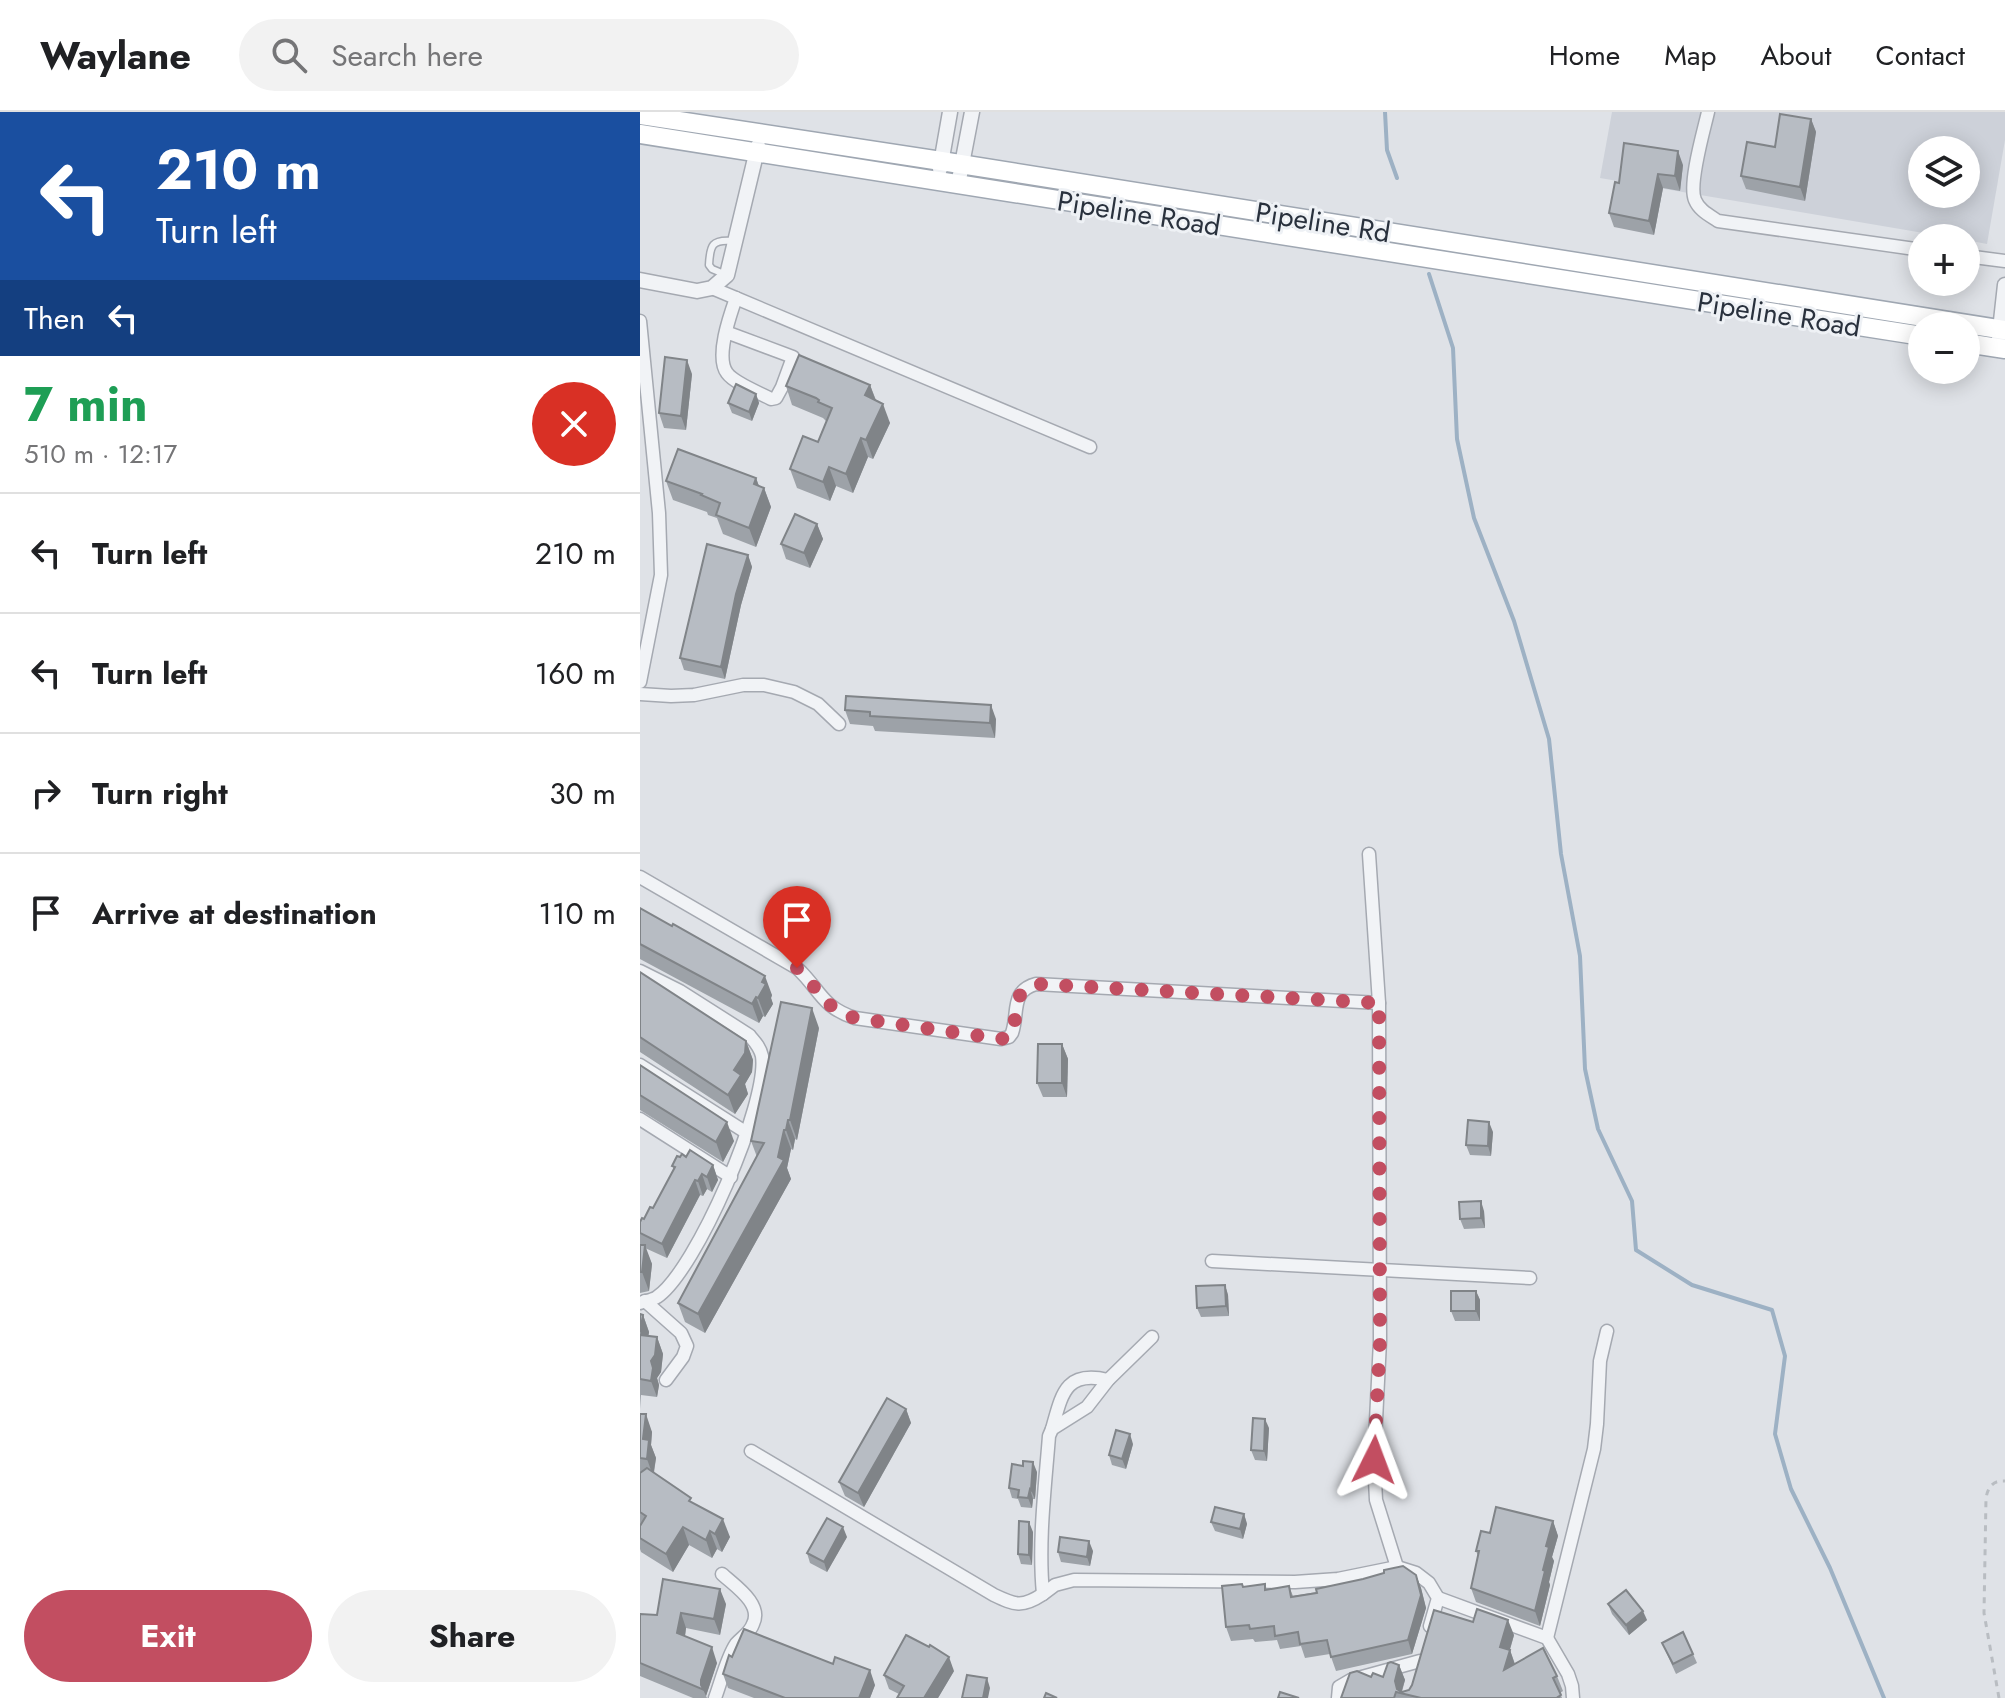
<!DOCTYPE html>
<meta charset="utf-8">
<style>
:root{--surface:#fff;--page:#f2f2f2;--text:#202124;--muted:#757577;--line:#e0e0e0;--accent:#c24e61}
body{margin:0;font-family:Jost,sans-serif;background:var(--page);color:var(--text);height:100vh;display:flex;flex-direction:column;font-size:30px;white-space:nowrap}
*{box-sizing:border-box;margin:0}
p{font-size:26px;color:var(--muted)}
.icon{flex:none;width:44px;height:44px;fill:none;stroke:currentColor;stroke-width:2;stroke-linecap:round;stroke-linejoin:round}
.map{position:relative;flex:1;overflow:hidden}
.drawer{display:flex;flex-direction:column;background:var(--surface);width:640px}
.drawer>*{flex:none}
.hud{background:#1a4fa0;color:#fff;overflow:hidden}
.fabs{position:absolute;left:1268px;top:24px;display:grid;gap:16px}
.fabs a{display:grid;place-items:center;width:72px;height:72px;border-radius:50%;background:var(--surface);box-shadow:0 4px 20px #0003;font-size:40px}
.pin{position:absolute;display:grid;place-items:center;width:68px;height:68px;color:#fff;margin:-82px -34px;border-radius:50% 50% 50% 0;rotate:-45deg;box-shadow:0 0 8px #0007}
.pin .icon{rotate:45deg}
.me{position:absolute;width:88px;margin:-44px;rotate:3deg;stroke-linejoin:round;filter:drop-shadow(0 0 6px #0008)}
.turn{display:flex;align-items:center;gap:28px;height:168px;padding:0 24px;font-size:36px}
.turn .icon{width:104px;height:104px;stroke-width:2.5}
.turn b{display:block;font-size:56px;line-height:68px}
.then{display:flex;align-items:center;height:76px;padding:0 24px;background:#0003;gap:16px;font-size:30px}
.round{display:grid;place-items:center;flex:none;width:84px;height:84px;border-radius:42px;background:var(--page)}
.head{display:flex;align-items:center;justify-content:space-between;height:136px;padding:0 24px}
h1{font-size:48px;font-weight:700;line-height:60px;color:#1e9e55}
.action{display:flex;gap:16px;margin-top:auto;padding:16px 24px}
.action a{flex:1;height:92px;border-radius:48px;background:var(--accent);color:#fff;font-size:32px;font-weight:700;line-height:92px;text-align:center}
.action a+a{background:var(--page);color:var(--text)}
ul{padding:0;list-style:none}
li{display:flex;align-items:center;gap:24px;height:120px;padding:0 24px;border-top:2px solid var(--line)}
li div{flex:1}
li b{display:block;font-size:30px}
li em{font-style:normal}
header{display:flex;align-items:center;gap:48px;box-sizing:border-box;height:112px;padding:0 40px;background:var(--surface);border-bottom:2px solid var(--line)}
header strong{font-size:38px}
nav{display:flex;gap:44px;margin-inline-start:auto;font-size:28px}
.search{width:560px;height:72px;background:var(--page);display:flex;align-items:center;gap:20px;box-sizing:border-box;padding:0 28px;border-radius:44px;color:var(--muted);font-size:30px}
main{display:flex;flex:1;min-height:0}
.map>svg:first-child{display:block}
</style>
<header>
<strong>Waylane</strong>
<div class="search"><svg class="icon" aria-label="search" viewBox="0 0 24 24"><circle cx="10" cy="10" r="6"/><path d="M15 15l6 6"/></svg>Search here</div>
<nav><a>Home</a><a>Map</a><a>About</a><a>Contact</a></nav>
</header>
<main>
<section class="drawer">
<div class="hud">
<div class="turn"><svg class="icon" aria-label="left" viewBox="0 0 24 24"><path d="M17 20v-9H6M10 6l-5 5 5 5"/></svg><div><b>210 m</b>Turn left</div></div>
<div class="then">Then<svg class="icon" aria-label="left" viewBox="0 0 24 24"><path d="M17 20v-9H6M10 6l-5 5 5 5"/></svg></div>
</div>
<div class="head"><div><h1>7 min</h1><p>510 m · 12:17</p></div><a class="round" style="background:#d93025;color:#fff"><svg class="icon" aria-label="close" viewBox="0 0 24 24"><path d="M6 6l12 12M18 6L6 18"/></svg></a></div>
<ul>
<li><svg class="icon" aria-label="left" viewBox="0 0 24 24"><path d="M17 20v-9H6M10 6l-5 5 5 5"/></svg><div><b>Turn left</b></div><em>210 m</em></li>
<li><svg class="icon" aria-label="left" viewBox="0 0 24 24"><path d="M17 20v-9H6M10 6l-5 5 5 5"/></svg><div><b>Turn left</b></div><em>160 m</em></li>
<li><svg class="icon" aria-label="right" viewBox="0 0 24 24"><path d="M7 20v-9h11M14 6l5 5-5 5"/></svg><div><b>Turn right</b></div><em>30 m</em></li>
<li><svg class="icon" aria-label="arrive" viewBox="0 0 24 24"><path d="M6 21V4h12l-3 4 3 4H6"/></svg><div><b>Arrive at destination</b></div><em>110 m</em></li>
</ul>
<div class="action"><a>Exit</a><a>Share</a></div>
</section>
<div class="map">
<svg width="1365" height="1586" viewBox="0 0 1365 1586">
<rect width="100%" height="100%" fill="#dfe2e7"/>
<path fill="#cdd1d9" fill-rule="evenodd" d="M 972,0 L 1365,0 L 1365,28 L 1347,132 L 1326,128 L 1326,126 L 1313,126 L 960,66 ZM 1282,38 L 1326,38 L 1326,82 L 1282,82 Z"/>
<g fill="none" stroke-linecap="round" stroke-linejoin="round">
<g stroke="#9db1c4" stroke-width="4">
<polyline points="745,0 747,38 757,66"/>
<polyline points="789,162 813,236 817,327 834,406 874,509 909,627 921,742 940,844 945,957 958,1017 992,1089 996,1138 1052,1173 1132,1198 1145,1244 1135,1322 1151,1377 1190,1456 1244,1586"/>
</g>
<defs>
<path id="service" d="M 84,162 L 72,157 L 69,153 C 70,133 72,127 93,129"/>
<g id="minor">
<path d="M 1068,0 C 1064,18 1048,72 1055,88 C 1059,98 1069,103 1078,109 L 1282,138"/>
<polyline points="1326,144 1365,149"/>
<polyline points="72,176 450,335"/>
<polyline points="0,209 19,401 21,463 0,570"/>
<path d="M 86,220 L 153,245 L 142,275 L 136,286 L 131,287 C 120,281 94,271 87,261 C 75,245 90,203 96,186"/>
<polyline points="0,582 31,584 54,583 103,573 124,573 154,580 178,592 199,612"/>
<polyline points="729,742 739,891 740,1229 734,1348 736,1388 757,1455"/>
<path d="M 0,765 L 157,856 C 180,877 181,895 215,906 L 361,927 L 369,925 L 372,921 C 379,901 370,879 396,872 L 739,891"/>
<path d="M 0,859 L 40,879 L 109,923 C 115,930 120,935 122,944 C 129,990 56,1159 17,1185 C 13,1188 5,1189 0,1191"/>
<polyline points="0,953 107,1021"/>
<polyline points="0,1007 91,1065"/>
<polyline points="572,1149 890,1166"/>
<polyline points="5,1189 41,1221 47,1234 43,1245 26,1268"/>
<path d="M 512,1225 L 468,1268 L 447,1295 L 412,1317 L 409,1324 C 405,1376 398,1430 403,1482 L 415,1473 L 434,1468 L 655,1470 L 698,1467 L 757,1455 L 776,1461 L 789,1471 L 798,1486 L 790,1514"/>
<path d="M 412,1317 C 422,1282 425,1258 468,1268"/>
<path d="M 111,1339 L 354,1483 C 375,1493 382,1496 403,1482"/>
<polyline points="798,1486 907,1526 928,1562 932,1574 933,1586"/>
<polyline points="907,1526 954,1337 957,1312 960,1249 967,1219"/>
<path d="M 75,1586 C 81,1570 87,1545 96,1532 C 102,1525 110,1521 113,1512 C 123,1492 95,1474 82,1462"/>
<polyline points="698,1586 699,1575 711,1568 780,1549"/>
</g>
<g id="tertiary">
<polyline points="300,57 310,0"/>
<polyline points="318,73 332,0"/>
<polyline points="0,168 57,179 72,176 87,163 118,34"/>
<polyline points="1359,227 1365,173"/>
</g>
<g id="primary">
<polyline points="0,3 301,49 1365,218"/>
<polyline points="0,22 1282,224"/>
<polyline points="1326,231 1365,237"/>
</g>
</defs>
<use href="#service" stroke="#a5a9b1" stroke-width="9"/>
<use href="#minor" stroke="#a5a9b1" stroke-width="15"/>
<use href="#tertiary" stroke="#a5a9b1" stroke-width="17"/>
<use href="#primary" stroke="#9fa7b2" stroke-width="21"/>
<path stroke="#b9bdc2" stroke-width="3" stroke-dasharray="6 6" stroke-linecap="butt" d="M 1359,1586 L 1344,1501 L 1346,1386 C 1348,1375 1353,1368 1365,1369"/>
<use href="#service" stroke="#f1f3f6" stroke-width="6"/>
<use href="#minor" stroke="#f1f3f6" stroke-width="12"/>
<use href="#tertiary" stroke="#f1f3f6" stroke-width="14"/>
<use href="#primary" stroke="#fff" stroke-width="18"/>
</g>
<g fill="#9da2a8">
<polygon points="1171,7 1176,20 1165,89 1106,77 1101,64 1135,35"/>
<polygon points="1043,53 1040,79 1023,76 1014,123 974,115 969,101 979,71"/>
<polygon points="52,262 46,318 24,316 19,301"/>
<polygon points="230,273 236,288 250,311 233,347 228,345 213,381 196,374 190,389 157,376 150,357 178,330 187,310 183,306 152,293 146,274"/>
<polygon points="116,282 119,291 112,309 92,301 88,291"/>
<polygon points="116,366 119,374 124,376 131,395 116,435 83,422 77,406 68,403 67,400 33,388 26,369"/>
<polygon points="177,412 183,427 170,456 146,447 141,432"/>
<polygon points="108,443 112,455 101,493 85,567 44,558 40,546"/>
<polygon points="205,598 356,607 355,626 235,619 233,614 210,612"/>
<polygon points="0,796 132,883 131,886 133,892 125,905 123,904 119,911 0,847"/>
<polygon points="0,860 106,929 113,948 112,960 105,972 108,982 95,1002 0,940"/>
<polygon points="179,916 157,1028 155,1027 153,1038 151,1037 147,1056 151,1067 65,1221 45,1210 38,1191 117,1045 111,1029"/>
<polygon points="422,932 428,947 427,985 403,985 397,971"/>
<polygon points="0,953 94,1029 83,1050 0,998"/>
<polygon points="853,1020 851,1044 830,1043 826,1033"/>
<polygon points="40,1045 46,1045 73,1053 78,1068 72,1080 67,1077 63,1084 60,1083 27,1146 5,1136 12,1152 9,1179 0,1181 0,1110 13,1096 34,1057 32,1054"/>
<polygon points="844,1099 845,1116 824,1117 820,1107"/>
<polygon points="585,1173 588,1183 589,1204 561,1205 557,1196"/>
<polygon points="836,1179 840,1188 840,1209 815,1209 811,1199"/>
<polygon points="0,1202 3,1203 9,1220 8,1224 17,1225 23,1242 21,1260 17,1266 19,1273 17,1285 1,1283 0,1297"/>
<polygon points="266,1297 271,1311 224,1395 205,1384 199,1370"/>
<polygon points="0,1302 12,1320 11,1333 16,1346 14,1361 52,1391 90,1425 82,1440 77,1437 72,1446 49,1433 33,1460 1,1440 0,1437"/>
<polygon points="629,1316 627,1349 615,1348 611,1338"/>
<polygon points="493,1332 486,1357 472,1353 469,1343"/>
<polygon points="397,1360 395,1387 393,1387 392,1396 381,1395 378,1387 372,1386 369,1376"/>
<polygon points="604,1402 607,1412 603,1427 575,1419 571,1410"/>
<polygon points="913,1409 918,1424 912,1445 914,1449 909,1470 910,1473 900,1514 836,1490 831,1476 838,1444 836,1439 850,1421"/>
<polygon points="393,1420 392,1453 381,1452 378,1442"/>
<polygon points="207,1425 187,1460 170,1451 167,1441"/>
<polygon points="453,1439 450,1454 421,1450 418,1440"/>
<polygon points="776,1463 781,1476 786,1496 772,1542 696,1559 690,1542 665,1546 661,1534 640,1537 637,1528 615,1530 613,1527 591,1529 586,1515 603,1475 625,1472 627,1478 649,1474 653,1484"/>
<polygon points="86,1492 80,1523 46,1516 45,1525 77,1551 66,1584 67,1586 53,1586 0,1564 0,1502 17,1503"/>
<polygon points="968,1492 1007,1508 989,1523 972,1502"/>
<polygon points="874,1523 870,1538 875,1552 917,1564 923,1579 920,1581 922,1586 701,1586 731,1565 743,1565 759,1553 765,1568 762,1580 769,1578"/>
<polygon points="1022,1531 1053,1542 1057,1551 1036,1562"/>
<polygon points="314,1559 298,1586 257,1586 259,1582 249,1577 244,1563"/>
<polygon points="83,1562 235,1573 230,1586 114,1586 88,1576"/>
</g>
<g fill="#808488">
<polygon points="1171,7 1176,20 1165,89 1160,75"/>
<polygon points="1038,39 1043,53 1040,79 1035,64"/>
<polygon points="1018,62 1023,76 1014,123 1009,109"/>
<polygon points="47,248 52,262 46,318 41,304"/>
<polygon points="230,273 237,292 225,283"/>
<polygon points="116,282 119,291 112,309 109,300"/>
<polygon points="243,292 250,311 233,347 226,328"/>
<polygon points="221,326 228,345 213,381 206,362"/>
<polygon points="189,355 196,374 190,389 183,370"/>
<polygon points="116,366 122,383 124,376 131,395 116,435 109,416 114,372"/>
<polygon points="177,412 183,427 170,456 164,441"/>
<polygon points="108,443 112,455 101,493 85,567 81,555 96,482"/>
<polygon points="351,593 356,607 355,626 350,611"/>
<polygon points="125,864 132,883 131,886 133,892 125,905 118,886 122,870"/>
<polygon points="116,885 123,904 119,911 112,892"/>
<polygon points="172,896 179,916 157,1028 150,1008"/>
<polygon points="106,929 113,948 112,960 105,972 108,982 95,1002 88,983 94,958"/>
<polygon points="422,932 428,947 427,985 422,971"/>
<polygon points="148,1008 155,1027 153,1038 146,1018"/>
<polygon points="87,1010 94,1029 83,1050 76,1030"/>
<polygon points="849,1010 853,1020 851,1044 848,1034"/>
<polygon points="144,1018 151,1037 147,1056 151,1067 65,1221 58,1202 138,1045"/>
<polygon points="73,1053 78,1068 72,1080 67,1065"/>
<polygon points="62,1062 67,1077 63,1084 58,1069"/>
<polygon points="55,1068 60,1083 27,1146 22,1132"/>
<polygon points="841,1089 844,1099 845,1116 841,1106"/>
<polygon points="5,1133 12,1152 9,1179 2,1160"/>
<polygon points="585,1173 588,1183 589,1204 586,1194"/>
<polygon points="836,1179 840,1188 840,1209 836,1199"/>
<polygon points="3,1203 9,1220 6,1240 0,1224"/>
<polygon points="17,1225 23,1242 21,1260 17,1266 19,1273 17,1285 11,1269 11,1249"/>
<polygon points="266,1297 271,1311 224,1395 218,1381"/>
<polygon points="6,1302 12,1320 11,1333 16,1346 13,1364 7,1347 3,1327"/>
<polygon points="625,1307 629,1316 627,1349 624,1339"/>
<polygon points="490,1322 493,1332 486,1357 482,1347"/>
<polygon points="393,1350 397,1360 395,1387 391,1378"/>
<polygon points="390,1377 393,1387 392,1396 388,1386"/>
<polygon points="604,1402 607,1412 603,1427 600,1417"/>
<polygon points="83,1407 90,1425 82,1440 75,1422"/>
<polygon points="913,1409 918,1424 912,1445 914,1449 909,1470 910,1473 900,1514 895,1499 903,1458 906,1434"/>
<polygon points="389,1410 393,1420 392,1453 389,1443"/>
<polygon points="43,1415 49,1433 33,1460 26,1442"/>
<polygon points="203,1415 207,1425 187,1460 184,1450"/>
<polygon points="70,1419 77,1437 72,1446 66,1428"/>
<polygon points="449,1429 453,1439 450,1454 447,1445"/>
<polygon points="776,1463 781,1476 786,1496 772,1542 768,1528"/>
<polygon points="80,1477 86,1492 80,1523 74,1507"/>
<polygon points="1003,1499 1007,1508 989,1523 986,1513"/>
<polygon points="41,1501 46,1516 43,1537 37,1521"/>
<polygon points="868,1508 874,1523 866,1550 860,1535"/>
<polygon points="72,1535 77,1551 66,1584 61,1573 61,1568"/>
<polygon points="870,1538 875,1553 864,1558"/>
<polygon points="309,1545 314,1559 298,1586 284,1586"/>
<polygon points="759,1553 765,1568 761,1581 758,1581 755,1569"/>
<polygon points="230,1558 235,1573 230,1586 219,1586"/>
<polygon points="347,1566 350,1576 348,1586 343,1586"/>
</g>
<g fill="#b7bcc3" stroke="#808488" stroke-width="2">
<polygon points="1140,2 1171,7 1160,75 1101,64 1107,30 1135,35"/>
<polygon points="984,31 1038,39 1035,64 1018,62 1009,109 969,101 975,70 979,71"/>
<polygon points="159,243 230,273 225,283 243,292 226,328 221,326 206,362 189,355 183,370 150,357 163,324 178,330 192,296 178,290 179,288 176,286 146,274"/>
<polygon points="25,245 47,248 41,304 19,301"/>
<polygon points="96,272 116,282 109,300 88,291"/>
<polygon points="38,337 116,366 114,372 124,376 109,416 76,403 80,391 61,383 62,382 26,369"/>
<polygon points="155,402 177,412 164,441 141,432"/>
<polygon points="67,432 108,443 96,482 81,555 40,546"/>
<polygon points="206,584 351,593 350,611 230,604 230,600 205,598"/>
<polygon points="0,796 32,814 33,812 125,864 122,870 126,872 118,886 116,885 112,892 0,832"/>
<polygon points="0,860 106,929 105,941 94,958 101,963 88,983 0,925"/>
<polygon points="141,890 172,896 150,1008 148,1008 146,1018 144,1018 138,1045 144,1048 58,1202 38,1191 124,1031 111,1029"/>
<polygon points="398,932 422,932 422,971 397,971"/>
<polygon points="0,953 87,1010 76,1030 0,983"/>
<polygon points="828,1008 849,1010 848,1034 826,1033"/>
<polygon points="50,1038 73,1053 67,1065 62,1062 58,1069 55,1068 22,1132 0,1121 0,1110 2,1106 4,1107 10,1095 13,1096 35,1055 32,1054 37,1044 40,1045 42,1042 46,1045"/>
<polygon points="841,1089 841,1106 820,1107 819,1090"/>
<polygon points="0,1133 5,1133 2,1160 0,1160"/>
<polygon points="585,1173 586,1194 557,1196 556,1174"/>
<rect x="811" y="1179" width="25" height="20"/>
<polygon points="0,1202 3,1203 0,1220"/>
<polygon points="0,1223 17,1225 15,1243 11,1249 13,1256 11,1269 0,1267"/>
<polygon points="247,1286 266,1297 218,1381 199,1370"/>
<polygon points="0,1302 6,1302 3,1327 9,1328 7,1347 0,1346"/>
<polygon points="613,1306 625,1307 624,1339 611,1338"/>
<polygon points="476,1318 490,1322 482,1347 469,1343"/>
<polygon points="383,1349 393,1350 391,1378 390,1377 388,1386 378,1385 379,1378 369,1376 372,1352 383,1354"/>
<polygon points="7,1356 51,1386 49,1389 83,1407 75,1422 70,1419 66,1428 43,1415 26,1442 0,1426 0,1414 6,1404 0,1400 0,1361"/>
<polygon points="575,1395 604,1402 600,1417 571,1410"/>
<polygon points="856,1395 913,1409 906,1434 909,1435 903,1458 905,1459 895,1499 831,1476 839,1439 836,1439 841,1419 850,1421"/>
<polygon points="187,1406 203,1415 184,1450 167,1441"/>
<polygon points="379,1409 389,1410 389,1443 378,1442"/>
<polygon points="420,1425 449,1429 447,1445 418,1440"/>
<polygon points="763,1454 776,1463 781,1483 768,1528 691,1545 687,1528 660,1532 658,1520 635,1524 634,1514 610,1517 609,1513 586,1515 582,1474 602,1472 603,1475 625,1472 625,1478 649,1474 651,1485 677,1481 676,1477 723,1467 744,1461 744,1458"/>
<polygon points="23,1467 80,1477 74,1507 41,1501 37,1521 72,1535 61,1568 61,1573 64,1578 0,1551 0,1502 17,1503"/>
<polygon points="986,1478 1003,1499 986,1513 968,1492"/>
<polygon points="837,1497 868,1508 860,1535 870,1538 864,1558 903,1536 917,1564 913,1566 921,1583 918,1585 919,1586 781,1586 756,1580 754,1586 701,1586 710,1561 717,1559 731,1565 733,1561 743,1565 748,1551 751,1550 759,1553 755,1569 757,1577 762,1580 769,1578 772,1573 794,1498 833,1510"/>
<polygon points="104,1517 193,1552 195,1545 230,1558 219,1586 145,1586 83,1562 89,1543 92,1545"/>
<polygon points="1043,1520 1053,1542 1033,1552 1022,1531"/>
<polygon points="266,1523 289,1535 290,1533 309,1545 284,1586 257,1586 264,1574 244,1563"/>
<polygon points="327,1563 347,1566 343,1586 322,1586"/>
<polygon points="640,1580 659,1586 638,1586"/>
<polygon points="406,1581 417,1586 404,1586"/>
</g>
<g fill="none" stroke-linecap="round" stroke-linejoin="round">
<path stroke="#c24e61" stroke-width="14" stroke-dasharray="0 25.2" d="M 157,856 C 180,877 181,895 215,906 L 361,927 L 369,925 L 372,921 C 379,901 370,880 396,872 L 739,891 L 740,1229 L 734,1348"/>
</g>
<g text-anchor="middle" stroke-width="6" stroke-linejoin="round" paint-order="stroke">
<g font-size="28" fill="#29313d" stroke="#eef1f5">
<text transform="translate(499 101) rotate(9)" y="10">Pipeline Road</text>
<text transform="translate(683 110) rotate(9)" y="10">Pipeline Rd</text>
<text transform="translate(1139 202) rotate(9)" y="10">Pipeline Road</text>
</g>
</g>
</svg>
<div class="fabs">
<a><svg class="icon" aria-label="layers" viewBox="0 0 24 24"><path d="M12 4l9 5-9 5-9-5zM3 14l9 5 9-5"/></svg></a>
<a>+</a>
<a>−</a>
</div>
<div class="pin" style="left:157px;top:856px;background:#d93025"><svg class="icon" aria-label="arrive" viewBox="0 0 24 24"><path d="M6 21V4h12l-3 4 3 4H6"/></svg></div>
<svg class="me" style="left:734px;top:1348px" viewBox="-20 -20 40 40"><path d="M0-17L14 15 0 8-14 15z" fill="#c24e61" stroke="#fff" stroke-width="4"/></svg>
</div>
</main>
